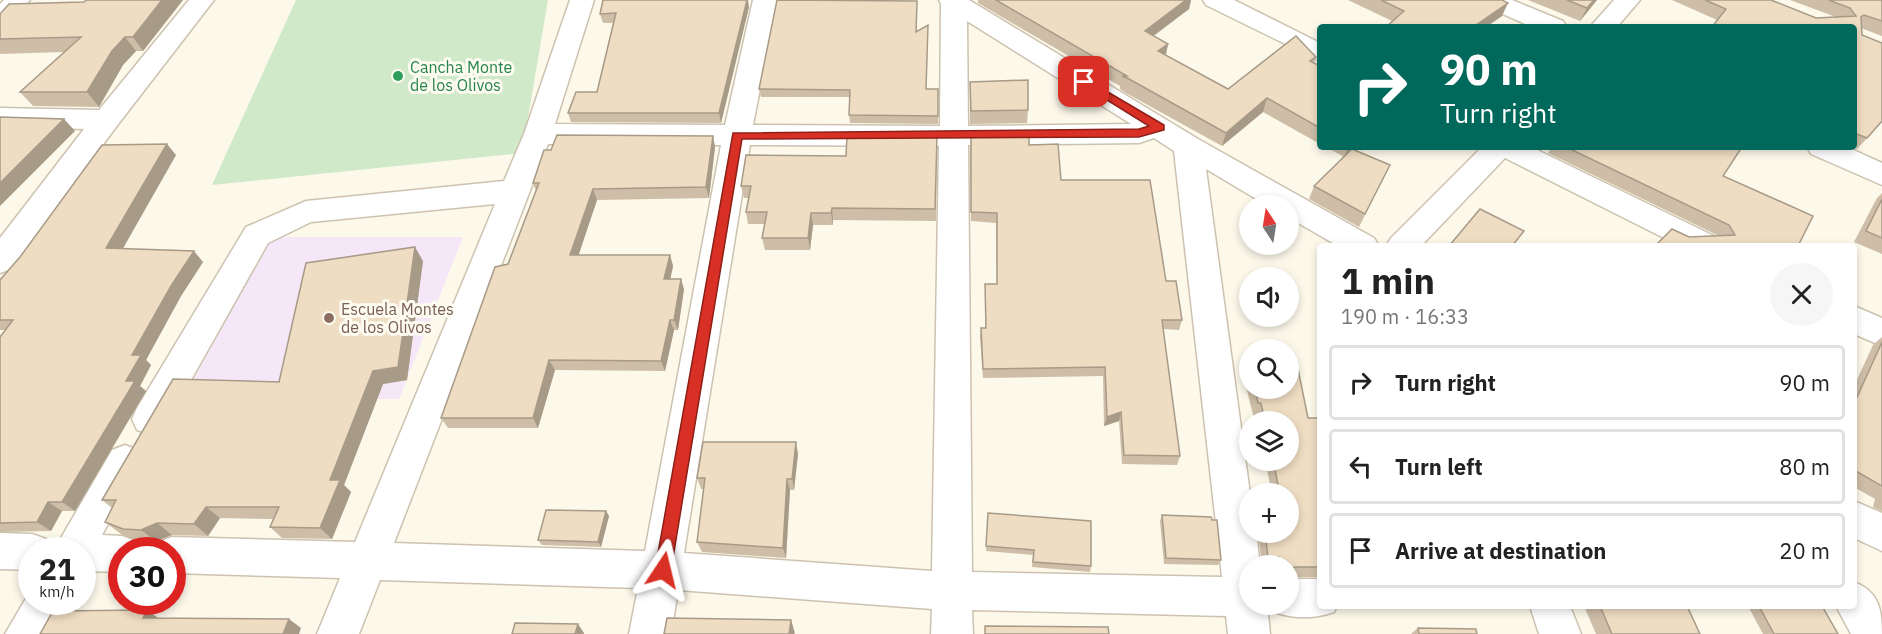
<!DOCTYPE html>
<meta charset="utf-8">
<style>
:root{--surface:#fff;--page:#f6f6f6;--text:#222;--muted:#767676;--line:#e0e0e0}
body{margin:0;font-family:"IBM Plex Sans",sans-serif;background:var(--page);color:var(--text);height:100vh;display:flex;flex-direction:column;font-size:22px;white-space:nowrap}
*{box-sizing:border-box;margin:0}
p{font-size:20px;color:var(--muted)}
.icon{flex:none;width:33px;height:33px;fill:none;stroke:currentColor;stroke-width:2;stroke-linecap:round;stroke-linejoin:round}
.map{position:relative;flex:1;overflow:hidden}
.panel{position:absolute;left:1317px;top:243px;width:540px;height:366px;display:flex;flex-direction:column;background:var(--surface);border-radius:6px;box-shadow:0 3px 9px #0003}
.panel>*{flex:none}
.banner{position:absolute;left:1317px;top:24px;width:540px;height:126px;border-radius:6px;box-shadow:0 3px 9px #0003;background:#00695c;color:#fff;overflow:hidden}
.needle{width:39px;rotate:348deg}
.controls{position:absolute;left:1239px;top:195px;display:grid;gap:12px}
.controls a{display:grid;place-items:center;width:60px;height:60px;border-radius:50%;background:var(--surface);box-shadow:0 3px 9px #0003;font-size:30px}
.speed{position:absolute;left:18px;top:537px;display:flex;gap:12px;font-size:30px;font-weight:700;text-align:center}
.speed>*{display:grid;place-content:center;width:78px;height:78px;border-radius:50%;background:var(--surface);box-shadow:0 3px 9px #0003;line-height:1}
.speed small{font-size:15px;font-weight:400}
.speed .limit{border:9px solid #d22;background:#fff;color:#111}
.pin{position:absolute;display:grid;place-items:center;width:51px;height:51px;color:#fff;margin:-26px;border-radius:12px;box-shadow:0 3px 9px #0006}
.me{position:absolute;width:66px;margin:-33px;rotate:10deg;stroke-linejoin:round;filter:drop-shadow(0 0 4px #0008)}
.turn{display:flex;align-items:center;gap:21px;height:126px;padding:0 24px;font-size:27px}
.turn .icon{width:78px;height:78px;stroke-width:2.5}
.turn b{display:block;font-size:42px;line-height:51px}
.round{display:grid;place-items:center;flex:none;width:63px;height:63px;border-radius:32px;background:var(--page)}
.summary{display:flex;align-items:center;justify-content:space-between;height:102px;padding:0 24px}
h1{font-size:36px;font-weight:700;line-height:45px}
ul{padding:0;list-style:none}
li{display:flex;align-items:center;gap:18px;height:75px;margin:0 12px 9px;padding:0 12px;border:3px solid var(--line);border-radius:6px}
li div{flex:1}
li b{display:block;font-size:22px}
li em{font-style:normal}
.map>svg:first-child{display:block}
</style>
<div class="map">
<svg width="1882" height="634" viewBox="0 0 1882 634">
<rect width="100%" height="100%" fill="#fcf8ea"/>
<polygon fill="#f5e7f8" points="272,237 463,237 399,399 183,399"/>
<polygon fill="#d0e9c9" points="296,0 548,0 522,153 212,185"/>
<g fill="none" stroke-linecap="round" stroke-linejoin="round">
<defs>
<g id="minor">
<polygon points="4,0 30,0 9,23 0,26 0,4"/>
<polygon points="189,0 214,0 116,127 11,269 0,273 0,238 84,129 0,126 0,108 99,110"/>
<path d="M 570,0 L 594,0 L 555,124 L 725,125 L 753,0 L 777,0 L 753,125 L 940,126 L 941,4 L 939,0 L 969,0 L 1198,139 L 1374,238 L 1379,246 L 1338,246 L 1288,217 L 1288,206 L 1268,206 L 1206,169 L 1250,494 L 1250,532 L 1256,532 L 1260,566 L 1250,566 L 1250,604 L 1267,604 L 1270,634 L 1228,634 L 1226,616 L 972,610 L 973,634 L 931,634 L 932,609 L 678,590 L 671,634 L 629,634 L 638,588 L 380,580 L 359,634 L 317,634 L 340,578 L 172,573 L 172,550 L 154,550 L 158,542 L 172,537 L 355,542 L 495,204 L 311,222 L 268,243 L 163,430 L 150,434 L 137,430 L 132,419 L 137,408 L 246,227 L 306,201 L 504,181 L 524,134 ZM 967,21 L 1131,124 L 968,126 ZM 1154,138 L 1174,151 L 1222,577 L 972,572 L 968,145 L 1139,143 ZM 548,144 L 721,145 L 645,551 L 394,543 ZM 750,145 L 939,146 L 932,571 L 684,553 Z"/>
<polygon points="1203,0 1234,0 1320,43 1320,61 1206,5"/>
<polygon points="1479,0 1512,0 1563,21 1567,27 1532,27 1482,5"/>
<polygon points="1614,0 1640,0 1617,27 1590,27"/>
<polygon points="1482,147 1531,147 1718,238 1723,246 1680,246 1505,158 1421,246 1386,246 1391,238"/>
<polygon points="1807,147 1847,147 1882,163 1882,185 1811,154"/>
<polygon points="1854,306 1882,318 1882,346 1854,334"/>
<polygon points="125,445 138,450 143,461 102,535 122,536 136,541 140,550 122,550 122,572 82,571 82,550 54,550 112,450"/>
<polygon points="1854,501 1882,513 1882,551 1854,538"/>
<polygon points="0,533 32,534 46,539 51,550 32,550 32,570 0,569"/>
<path d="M 1288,579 L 1320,579 L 1320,606 L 1337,606 L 1334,612 C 1314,619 1294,619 1274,612 L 1271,604 L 1288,604 Z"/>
<path d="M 1854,582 C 1879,592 1882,609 1882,634 L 1851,634 L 1836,606 L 1854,606 Z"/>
<polygon points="32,588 32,602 65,602 49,634 5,634"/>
<polygon points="1530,606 1570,606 1581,634 1539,634"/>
</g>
</defs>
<use href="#minor" stroke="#cdc2b0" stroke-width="3"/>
<use href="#minor" fill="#fff" fill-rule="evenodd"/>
</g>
<g fill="#cebea8">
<polygon points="183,0 143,51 136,51 123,65 99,107 33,106 20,92 64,52 0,54 0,14"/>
<polygon points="978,0 1191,0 1189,9 1154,36 1168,44 1166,56 1228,89 1316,57 1314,63 1320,66 1320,144 1263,112 1222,146 1126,93 1120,89 1120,86 978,3"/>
<polygon points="1348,0 1502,0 1502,16 1486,27 1386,27 1392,21"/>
<polygon points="1528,0 1597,0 1580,21"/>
<polygon points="1672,0 1771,0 1816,18 1836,17 1790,0 1882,0 1882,36 1861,28 1867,138 1857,149 1852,147 1854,147 1854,27 1717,20"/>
<polygon points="749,7 721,123 571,122 568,113 597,92 613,23 603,23 600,14"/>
<polygon points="917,32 926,89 938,89 938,124 850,123 849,115 850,97 761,97 759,89"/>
<polygon points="970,82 1028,110 1027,123 970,124"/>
<polygon points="713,136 715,147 709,198 597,200 578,255 670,255 673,266 670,279 684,289 678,330 674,330 665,371 555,370 538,428 448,428 441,418 508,264 536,191 533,183 551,150"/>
<polygon points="937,136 936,221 833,220 833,225 813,225 810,250 765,250 762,238 765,224 748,224 746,212 749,198 744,198 741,186 846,156"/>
<polygon points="1029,145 1061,180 1166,281 1182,320 1179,330 1163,329 1180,456 1177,465 1122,464 1119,421 1104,426 1103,376 983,378 980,337 981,328 985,328 985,284 997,284 996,223 971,221 970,147"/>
<polygon points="1326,147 1354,147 1344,157"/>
<polygon points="1552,147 1742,147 1723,176 1798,246 1689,237 1719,236 1548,153"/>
<polygon points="176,155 122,249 203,262 181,296 146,360 151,365 140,386 146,391 75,511 62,511 51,531 0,532 0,337 5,330 0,330 0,280"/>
<polygon points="1384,177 1359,227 1309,199 1314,186"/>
<polygon points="1882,193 1882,254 1854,242 1877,198"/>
<polygon points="423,261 407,380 383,384 344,485 351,492 332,539 282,538 270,527 273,519 220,518 208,536 172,535 156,541 138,541 121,534 105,522 112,508 102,500 279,382"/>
<polygon points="1882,337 1882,511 1873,507 1875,499 1854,487 1854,386 1873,345"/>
<polygon points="1250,372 1250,388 1288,388 1308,418 1320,418 1320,577 1289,577 1288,578 1288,566 1262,566 1258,532 1288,532 1288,494 1272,494 1265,460 1288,460 1288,422 1257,422 1256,415 1253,415 1245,382"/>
<polygon points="798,454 794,490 790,490 786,558 702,552 697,542 703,489 701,489 697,478"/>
<polygon points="606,511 609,516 601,547 542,545 538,540"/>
<polygon points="988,513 1091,566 1090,572 1032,567 1033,555 986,551"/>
<polygon points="1162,515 1221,560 1218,565 1164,564 1160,521"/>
<polygon points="1584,606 1687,606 1700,634 1596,634"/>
<polygon points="1748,606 1822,606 1838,634 1763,634"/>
<polygon points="1418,628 1477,634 1411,634"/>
</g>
<g fill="#a79b88">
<polygon points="162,0 183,0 143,51 133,37"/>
<polygon points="747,0 748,0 749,7 721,123 719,113"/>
<polygon points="1186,0 1191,0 1189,9 1142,44 1145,31"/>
<polygon points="1594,0 1597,0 1580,21 1587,8"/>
<polygon points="1508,3 1502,16 1486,27 1473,27"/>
<polygon points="125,37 136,51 123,65 99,107 87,92 112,51"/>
<polygon points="1168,44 1165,57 1158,51"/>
<polygon points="1267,98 1263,112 1222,146 1226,133"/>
<polygon points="64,119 75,131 0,206 0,183"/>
<polygon points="713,136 715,147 709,198 706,187"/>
<polygon points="167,144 176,155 117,259 106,248"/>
<polygon points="1348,147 1354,147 1344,157"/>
<polygon points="593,189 597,200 575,266 570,255"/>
<polygon points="832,208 833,220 833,225 831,213"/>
<polygon points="811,213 813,225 810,250 808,238"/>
<polygon points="415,247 423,261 407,380 383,384 344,485 351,492 332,539 320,528 330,480"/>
<polygon points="194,251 203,262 181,296 146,360 151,365 140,386 146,391 75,511 62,502 126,381 132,355 171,286"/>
<polygon points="670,255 673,266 668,290 664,279"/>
<polygon points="681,279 684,289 678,330 674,320"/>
<polygon points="670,320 674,330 665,371 661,361"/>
<polygon points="549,360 555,370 538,428 533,418"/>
<polygon points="1121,412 1119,421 1104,426 1107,417"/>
<polygon points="796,442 798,454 794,490 792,479"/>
<polygon points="787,479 790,490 786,558 783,548"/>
<polygon points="48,502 62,511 51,531 37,522"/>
<polygon points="206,507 220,518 208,536 194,524"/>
<polygon points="606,511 609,516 601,547 598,542"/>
<polygon points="157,523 172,535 156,541 141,530"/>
<polygon points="147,610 161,620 143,618"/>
<polygon points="289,619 301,628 299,634 283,634"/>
<polygon points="791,620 795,633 794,634 789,634"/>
<polygon points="578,624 584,633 584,634 575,634"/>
</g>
<g fill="#efddc3" stroke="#a79b88" stroke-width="1.5">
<polygon points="86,0 162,0 133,37 125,37 112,51 87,92 20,92 81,37 0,39 0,14 9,4 84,2"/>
<polygon points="603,0 747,0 719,113 568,113 576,92 597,92 616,13 600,14"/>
<polygon points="777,0 917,1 916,32 928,25 926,89 938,89 938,116 849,115 850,90 759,89"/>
<polygon points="996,0 1186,0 1145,31 1168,44 1158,51 1228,89 1296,36 1316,57 1310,61 1320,66 1320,128 1267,98 1226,133 1129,79 1122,76 1127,76"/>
<polygon points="1381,0 1502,0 1508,3 1473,27 1386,27 1404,11"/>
<polygon points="1567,0 1594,0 1587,8"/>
<polygon points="1705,0 1771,0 1816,18 1856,16 1850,8 1829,0 1882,0 1882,21 1864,15 1861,17 1862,35 1882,43 1882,121 1867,138 1857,134 1854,134 1854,27 1712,27 1726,9"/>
<polygon points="1028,80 1028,110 971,111 970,82"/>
<polygon points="0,117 64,119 0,183"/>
<polygon points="557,135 713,136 706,187 593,189 570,255 670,255 664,279 681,279 674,320 670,320 661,361 549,360 533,418 441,418 495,267 508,264 539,183 533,183 544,150 551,150"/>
<polygon points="847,136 937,136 935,209 832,208 831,213 811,213 808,238 762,238 767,212 746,212 751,186 741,186 746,155 846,156"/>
<polygon points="971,137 1029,137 1029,145 1058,144 1061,180 1150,180 1166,281 1176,281 1182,320 1162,320 1180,456 1124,455 1121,412 1107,417 1105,367 983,369 981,328 986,328 985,284 997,284 997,213 971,212"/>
<polygon points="167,144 106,248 194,251 171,286 132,355 141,355 126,381 135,381 62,502 48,502 37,522 0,523 0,337 13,320 0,320 0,280 20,257 102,145"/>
<polygon points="1566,147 1742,147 1723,176 1813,216 1798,246 1655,246 1672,229 1689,237 1735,235 1729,225"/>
<polygon points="1352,149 1390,165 1365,214 1314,186"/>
<polygon points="1882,199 1882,238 1866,231"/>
<polygon points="1480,209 1524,231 1512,246 1513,246 1449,246"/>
<polygon points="415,247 398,367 373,371 330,480 340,480 320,528 270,527 279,507 206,507 194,524 157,523 141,530 123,529 105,522 116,500 102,500 173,379 279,382 306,263"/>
<polygon points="1882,342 1882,486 1854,470 1854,404"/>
<polygon points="1288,369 1298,369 1308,418 1320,418 1320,567 1294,567 1292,572 1288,572 1288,566 1281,566 1279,557 1268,557 1265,532 1288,532 1288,494 1280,494 1273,460 1288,460 1288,422 1265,422 1261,403 1258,403 1255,388 1288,388"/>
<polygon points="703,442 796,442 792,479 787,479 783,548 697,542 705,478 697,478"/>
<polygon points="546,510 606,511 598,542 538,540"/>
<polygon points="988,513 1091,521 1091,566 1033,562 1034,550 986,546"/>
<polygon points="1162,515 1211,517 1212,520 1217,520 1221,560 1166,558"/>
<polygon points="1600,606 1687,606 1700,634 1612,634"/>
<polygon points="1759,606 1822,606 1838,634 1774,634"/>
<polygon points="147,610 143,618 289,619 283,634 40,634 53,611"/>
<polygon points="667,618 791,620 789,634 664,634"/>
<polygon points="515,623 578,624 575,634 512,634"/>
<polygon points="985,626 1108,627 1109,634 985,634"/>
<polygon points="1418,628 1476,629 1477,634 1419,634"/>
</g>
<polygon fill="#d93025" stroke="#8d1f18" stroke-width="1.5" points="1084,78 1164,125 1164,130 1139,137 742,139 671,570 669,575 663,578 657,575 655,570 733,133 1139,129 1149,126 1081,84 1079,82"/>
<circle fill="#2e9e5b" stroke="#fefbf1" stroke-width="2" cx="398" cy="76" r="6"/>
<circle fill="#8d6e63" stroke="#fefbf1" stroke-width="2" cx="329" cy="318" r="6"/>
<g text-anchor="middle" stroke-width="6" stroke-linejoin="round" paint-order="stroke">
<g font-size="16" fill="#27864d" stroke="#fefbf1" text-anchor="start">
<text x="410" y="73">Cancha Monte<tspan x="410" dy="18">de los Olivos</tspan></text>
</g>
<g font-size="16" fill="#785e54" stroke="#fefbf1" text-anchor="start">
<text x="341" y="315">Escuela Montes<tspan x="341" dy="18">de los Olivos</tspan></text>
</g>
</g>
</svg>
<div class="controls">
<a><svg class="needle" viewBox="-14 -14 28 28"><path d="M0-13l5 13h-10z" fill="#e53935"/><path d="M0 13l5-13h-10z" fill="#767676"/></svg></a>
<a><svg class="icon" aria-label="sound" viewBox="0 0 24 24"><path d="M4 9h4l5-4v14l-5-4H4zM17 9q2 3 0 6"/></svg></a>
<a><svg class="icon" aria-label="search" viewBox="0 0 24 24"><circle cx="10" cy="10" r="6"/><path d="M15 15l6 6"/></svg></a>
<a><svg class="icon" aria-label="layers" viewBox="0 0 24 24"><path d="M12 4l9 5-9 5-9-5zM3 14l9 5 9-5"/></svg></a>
<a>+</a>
<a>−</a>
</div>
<div class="speed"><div>21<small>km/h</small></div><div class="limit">30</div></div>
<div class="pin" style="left:1084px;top:82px;background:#d93025"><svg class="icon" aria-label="arrive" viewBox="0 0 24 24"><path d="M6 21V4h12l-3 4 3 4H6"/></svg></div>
<svg class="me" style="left:663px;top:570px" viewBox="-20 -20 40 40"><path d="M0-17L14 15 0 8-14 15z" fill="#d93025" stroke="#fff" stroke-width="4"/></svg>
<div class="banner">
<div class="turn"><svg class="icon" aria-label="right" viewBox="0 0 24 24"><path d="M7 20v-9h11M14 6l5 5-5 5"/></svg><div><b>90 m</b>Turn right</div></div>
</div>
<section class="panel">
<div class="summary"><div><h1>1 min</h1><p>190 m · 16:33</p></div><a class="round"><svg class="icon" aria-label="close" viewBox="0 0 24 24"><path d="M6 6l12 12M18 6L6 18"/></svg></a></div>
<ul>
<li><svg class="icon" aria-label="right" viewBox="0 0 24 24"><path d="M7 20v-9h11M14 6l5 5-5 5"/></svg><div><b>Turn right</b></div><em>90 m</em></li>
<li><svg class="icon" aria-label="left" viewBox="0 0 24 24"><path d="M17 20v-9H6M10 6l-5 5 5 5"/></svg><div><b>Turn left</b></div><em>80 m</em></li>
<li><svg class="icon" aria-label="arrive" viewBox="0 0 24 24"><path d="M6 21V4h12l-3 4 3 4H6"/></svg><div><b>Arrive at destination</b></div><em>20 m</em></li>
</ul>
</section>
</div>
